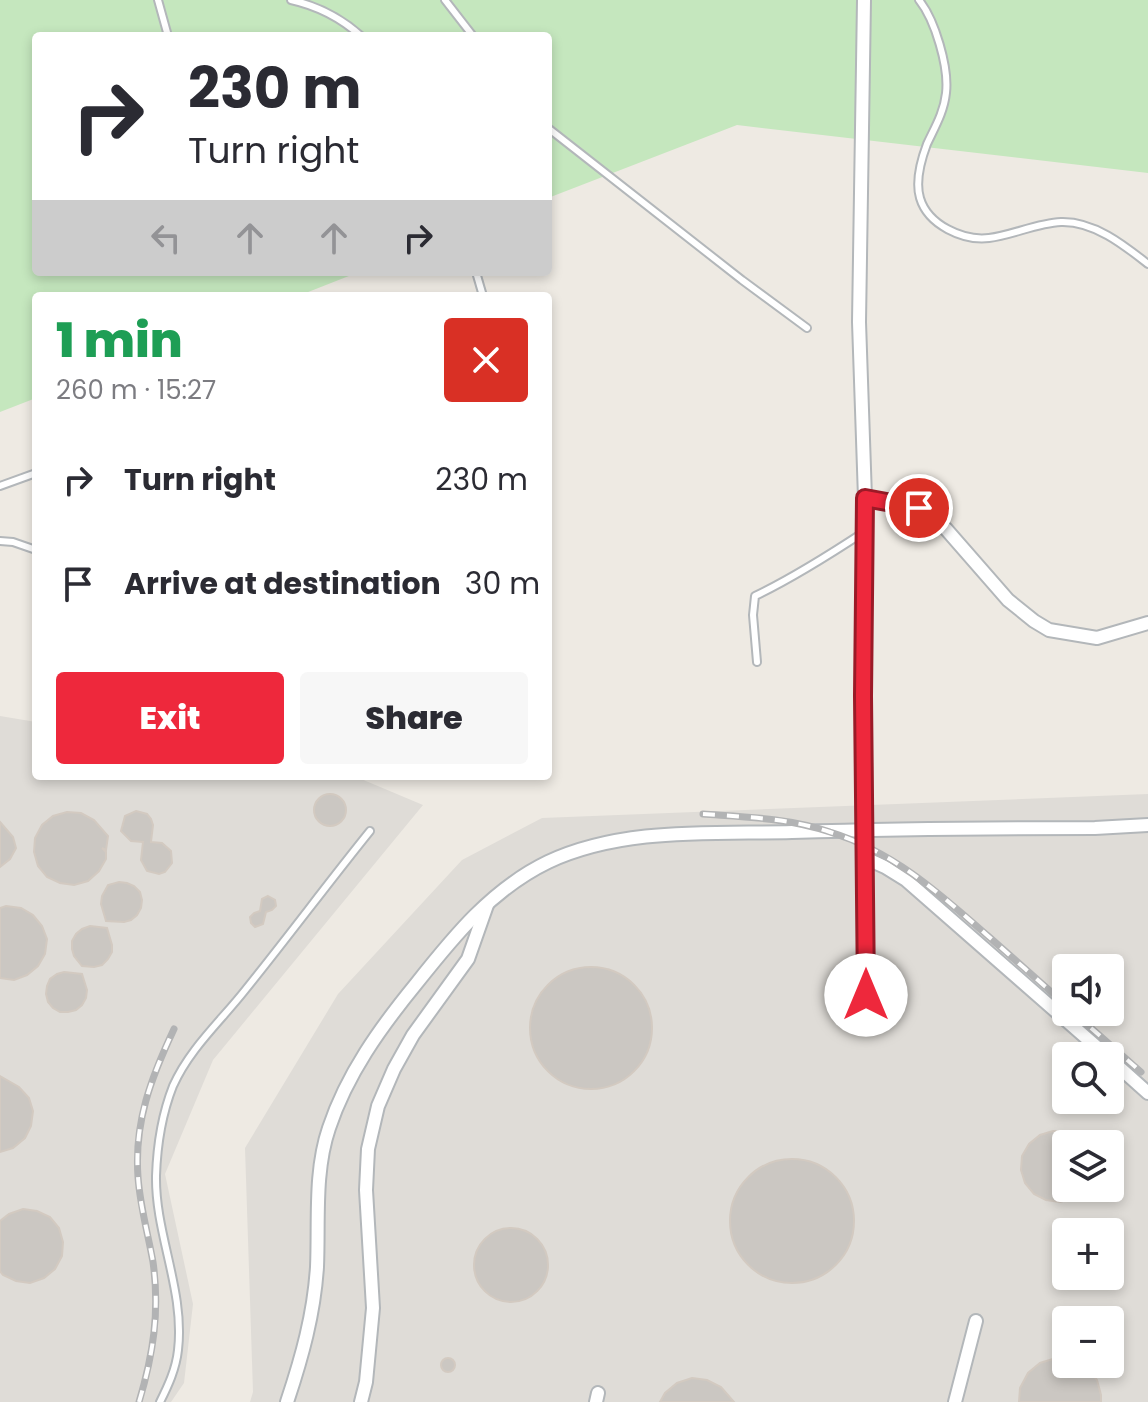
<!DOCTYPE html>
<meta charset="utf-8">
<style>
:root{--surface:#fff;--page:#f7f7f7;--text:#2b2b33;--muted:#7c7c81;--accent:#ee283c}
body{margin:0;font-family:Poppins,sans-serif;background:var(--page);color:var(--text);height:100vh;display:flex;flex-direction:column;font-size:30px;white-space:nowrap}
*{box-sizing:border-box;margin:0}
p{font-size:26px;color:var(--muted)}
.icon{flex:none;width:44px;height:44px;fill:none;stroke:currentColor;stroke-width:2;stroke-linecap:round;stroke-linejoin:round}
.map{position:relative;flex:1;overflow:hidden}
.panel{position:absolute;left:32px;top:292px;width:520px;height:488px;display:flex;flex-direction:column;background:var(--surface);border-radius:8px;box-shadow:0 4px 12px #0003}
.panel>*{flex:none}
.guide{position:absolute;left:32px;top:32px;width:520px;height:244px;border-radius:8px;box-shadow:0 4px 12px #0003;background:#fff;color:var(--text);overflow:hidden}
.fabs{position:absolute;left:1052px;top:954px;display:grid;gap:16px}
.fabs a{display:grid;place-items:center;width:72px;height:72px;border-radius:8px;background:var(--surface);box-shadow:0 4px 12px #0003;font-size:40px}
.pin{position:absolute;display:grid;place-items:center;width:68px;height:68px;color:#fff;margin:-34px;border:4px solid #fff;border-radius:50%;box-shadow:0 2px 8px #0007}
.me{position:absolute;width:88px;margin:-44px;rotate:0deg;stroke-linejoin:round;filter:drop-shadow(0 0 6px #0008)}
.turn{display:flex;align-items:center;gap:28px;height:168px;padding:0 24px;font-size:36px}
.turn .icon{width:104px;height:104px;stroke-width:2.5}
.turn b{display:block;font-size:56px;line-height:68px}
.lanes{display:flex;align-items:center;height:76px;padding:0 24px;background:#0003;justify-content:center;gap:40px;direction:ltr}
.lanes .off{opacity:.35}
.round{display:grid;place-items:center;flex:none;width:84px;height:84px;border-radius:8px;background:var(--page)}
.overview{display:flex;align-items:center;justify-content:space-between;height:136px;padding:0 24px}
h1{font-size:48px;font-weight:800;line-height:60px;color:#1e9e55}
.button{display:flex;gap:16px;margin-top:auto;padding:16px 24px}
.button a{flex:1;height:92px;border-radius:8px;background:var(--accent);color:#fff;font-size:32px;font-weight:800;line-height:92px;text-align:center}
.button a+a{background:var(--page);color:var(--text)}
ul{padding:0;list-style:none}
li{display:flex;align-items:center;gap:24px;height:104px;padding:0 24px}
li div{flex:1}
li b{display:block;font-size:30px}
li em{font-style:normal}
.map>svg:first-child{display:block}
</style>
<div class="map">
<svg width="1148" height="1402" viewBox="0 0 1148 1402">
<rect width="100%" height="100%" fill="#eeeae3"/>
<g fill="#dfdcd7" fill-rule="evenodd">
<polygon points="0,716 36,722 36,776 354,776 423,805 213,1060 165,1174 193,1304 184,1383 171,1402 0,1402"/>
<path d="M 1148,794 L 1148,1402 L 250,1402 L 253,1392 L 245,1148 L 338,994 L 462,860 L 542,818 ZM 1066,968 L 1110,968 L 1110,1012 L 1066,1012 ZM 1066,1056 L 1110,1056 L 1110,1100 L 1066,1100 ZM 1066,1144 L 1110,1144 L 1110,1188 L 1066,1188 ZM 1066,1232 L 1110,1232 L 1110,1276 L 1066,1276 ZM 1066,1320 L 1110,1320 L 1110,1364 L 1066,1364 Z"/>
</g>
<polygon fill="#c5e7be" points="0,0 1148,0 1148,173 737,125 548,198 548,36 36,36 36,272 359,272 298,296 36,296 36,398 0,412"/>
<g fill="#cbc7c2" stroke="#d3cac1" stroke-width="2">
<circle cx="330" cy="810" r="16"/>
<polygon points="136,811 147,814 151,819 153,825 151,842 162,843 171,851 172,863 165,872 159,874 147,871 141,860 143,842 131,841 121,831 125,816"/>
<polygon points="67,812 81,813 94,820 108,836 106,850 102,848 106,852 106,859 99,871 88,881 74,885 60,883 47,877 38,866 34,852 35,838 42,825 53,816"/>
<polygon points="0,822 13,837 16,848 10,859 0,867"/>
<polygon points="119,882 127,883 134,886 140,892 142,900 141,908 137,915 131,920 124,922 106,921 101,904 102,896 108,885"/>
<polygon points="268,896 275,900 276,906 272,910 266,912 263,924 255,927 251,923 250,917 254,913 260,911 262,899"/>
<polygon points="6,906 21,908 33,915 42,926 47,939 45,954 38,966 27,975 14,980 0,978 0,908"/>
<polygon points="90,926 107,928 112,945 112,952 108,959 102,965 94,967 82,966 74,956 72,949 72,941 76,934 82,929"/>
<circle cx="591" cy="1028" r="61"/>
<polygon points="64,972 82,974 87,990 86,998 82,1005 76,1010 68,1012 60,1012 53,1008 48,1002 46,994 47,986 50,979 57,974"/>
<polygon points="0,1076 19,1087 29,1098 33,1111 31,1126 25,1138 13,1148 0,1152"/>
<polygon points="1053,1131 1067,1132 1089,1144 1066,1144 1066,1188 1095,1188 1095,1191 1060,1202 1046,1200 1034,1194 1025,1183 1021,1170 1022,1156 1029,1144 1040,1135"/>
<circle cx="792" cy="1221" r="62"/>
<polygon points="23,1209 37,1211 50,1217 59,1228 63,1242 62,1256 55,1269 44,1278 30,1283 16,1281 3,1275 0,1271 0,1221 9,1214"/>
<circle cx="511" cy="1265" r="37"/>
<polygon points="1056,1358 1066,1359 1066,1364 1080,1364 1086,1367 1097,1380 1101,1395 1101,1402 1019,1402 1020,1388 1028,1373 1040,1363"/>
<circle cx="448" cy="1365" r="7"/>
<polygon points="692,1378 707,1380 721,1387 734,1402 660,1402 665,1393 677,1383"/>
</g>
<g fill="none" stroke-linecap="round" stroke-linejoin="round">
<defs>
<g id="service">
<polyline points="158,0 168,36"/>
<path d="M 291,0 C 318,6 341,18 361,36"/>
<polyline points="445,0 473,36"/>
<path d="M 919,0 C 935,20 949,67 946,93 C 944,112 935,127 927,144 C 921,160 915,181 920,198 C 928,225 963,241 989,238 C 1013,235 1037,223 1061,222 C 1094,221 1124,245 1148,264"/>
<polyline points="548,128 742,280 807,328"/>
<polyline points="476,272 483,296"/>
<polyline points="0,486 36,473"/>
<polyline points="0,541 13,542 36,550"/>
<path d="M 757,662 L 753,615 L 755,596 C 793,578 829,555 864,532"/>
<path d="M 160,1402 C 168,1386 176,1369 178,1350 C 185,1291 155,1234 156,1176 C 157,1146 162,1114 173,1086 C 190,1048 221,1021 246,989 C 288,937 328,883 370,831"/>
</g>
<g id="minor">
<polyline points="864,0 859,322 865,498 863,696 866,995"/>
<polyline points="865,498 919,508 946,529 1008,600 1034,621 1049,630 1097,638 1148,623"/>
<polyline points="865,858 885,867 906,880 1107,1056"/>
<polyline points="1110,1059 1148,1093"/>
<path d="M 287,1402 C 302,1357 314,1314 317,1267 C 319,1221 314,1172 329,1128 C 347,1074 380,1028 416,984 C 454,936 492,889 548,862 C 623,827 711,834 792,832 C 893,829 994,828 1095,828 L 1148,825"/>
<polyline points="361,1402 366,1382 373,1308 366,1190 368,1149 378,1106 394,1069 413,1035 468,959 487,905"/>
<polyline points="596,1402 598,1393"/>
<polyline points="955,1402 976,1321"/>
</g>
</defs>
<use href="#service" stroke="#b3b7ba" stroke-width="10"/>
<use href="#minor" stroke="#b3b7ba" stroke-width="16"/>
<use href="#service" stroke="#fff" stroke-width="6"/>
<use href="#minor" stroke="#fff" stroke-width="12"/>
<defs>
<g id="rail">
<path d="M 703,814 C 745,817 789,818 830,832 C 894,852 939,893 988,936 C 1014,959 1040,982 1066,1005"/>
<polyline points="1073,1012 1141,1072"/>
<path d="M 139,1402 C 153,1355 160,1312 153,1262 C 148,1234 140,1206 138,1177 C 134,1122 151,1078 174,1029"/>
</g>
</defs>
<use href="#rail" stroke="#b2b3b4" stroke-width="7"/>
<use href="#rail" stroke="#fff" stroke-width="4" stroke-dasharray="12" stroke-linecap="butt"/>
</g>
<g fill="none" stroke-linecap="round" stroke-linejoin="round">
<defs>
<polyline id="route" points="866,995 863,696 865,498 919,508"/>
</defs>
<use href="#route" stroke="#9b1a27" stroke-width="20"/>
<use href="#route" stroke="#ee283c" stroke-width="14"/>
</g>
</svg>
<div class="fabs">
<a><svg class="icon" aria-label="sound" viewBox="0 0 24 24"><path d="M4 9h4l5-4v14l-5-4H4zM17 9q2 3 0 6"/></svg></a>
<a><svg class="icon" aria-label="search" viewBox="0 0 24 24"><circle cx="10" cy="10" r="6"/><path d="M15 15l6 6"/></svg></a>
<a><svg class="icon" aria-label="layers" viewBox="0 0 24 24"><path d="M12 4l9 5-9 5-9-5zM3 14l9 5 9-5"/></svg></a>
<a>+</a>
<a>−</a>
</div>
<div class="pin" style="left:919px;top:508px;background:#d93025"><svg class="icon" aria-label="arrive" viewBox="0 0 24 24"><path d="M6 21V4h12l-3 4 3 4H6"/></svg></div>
<svg class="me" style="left:866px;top:995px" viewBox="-20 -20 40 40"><circle r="19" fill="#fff"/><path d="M0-13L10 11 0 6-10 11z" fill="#ee283c"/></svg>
<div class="guide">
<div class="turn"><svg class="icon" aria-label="right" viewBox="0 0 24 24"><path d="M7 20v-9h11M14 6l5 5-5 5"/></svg><div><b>230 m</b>Turn right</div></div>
<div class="lanes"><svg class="icon off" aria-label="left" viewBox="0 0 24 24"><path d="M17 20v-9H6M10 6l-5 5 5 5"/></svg><svg class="icon off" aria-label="ahead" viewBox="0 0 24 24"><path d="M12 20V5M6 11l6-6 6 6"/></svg><svg class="icon off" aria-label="ahead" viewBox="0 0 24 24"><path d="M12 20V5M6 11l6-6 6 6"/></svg><svg class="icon" aria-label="right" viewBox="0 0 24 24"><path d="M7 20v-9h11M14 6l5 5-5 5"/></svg></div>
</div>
<section class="panel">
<div class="overview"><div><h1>1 min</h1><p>260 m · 15:27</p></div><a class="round" style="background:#d93025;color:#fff"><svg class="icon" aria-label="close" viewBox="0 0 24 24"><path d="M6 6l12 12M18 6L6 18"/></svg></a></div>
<ul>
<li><svg class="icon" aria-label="right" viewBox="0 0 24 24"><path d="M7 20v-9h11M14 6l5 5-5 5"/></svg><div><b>Turn right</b></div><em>230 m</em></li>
<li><svg class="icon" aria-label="arrive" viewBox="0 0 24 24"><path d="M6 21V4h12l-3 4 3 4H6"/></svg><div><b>Arrive at destination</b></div><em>30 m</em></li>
</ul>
<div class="button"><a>Exit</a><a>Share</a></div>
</section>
</div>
